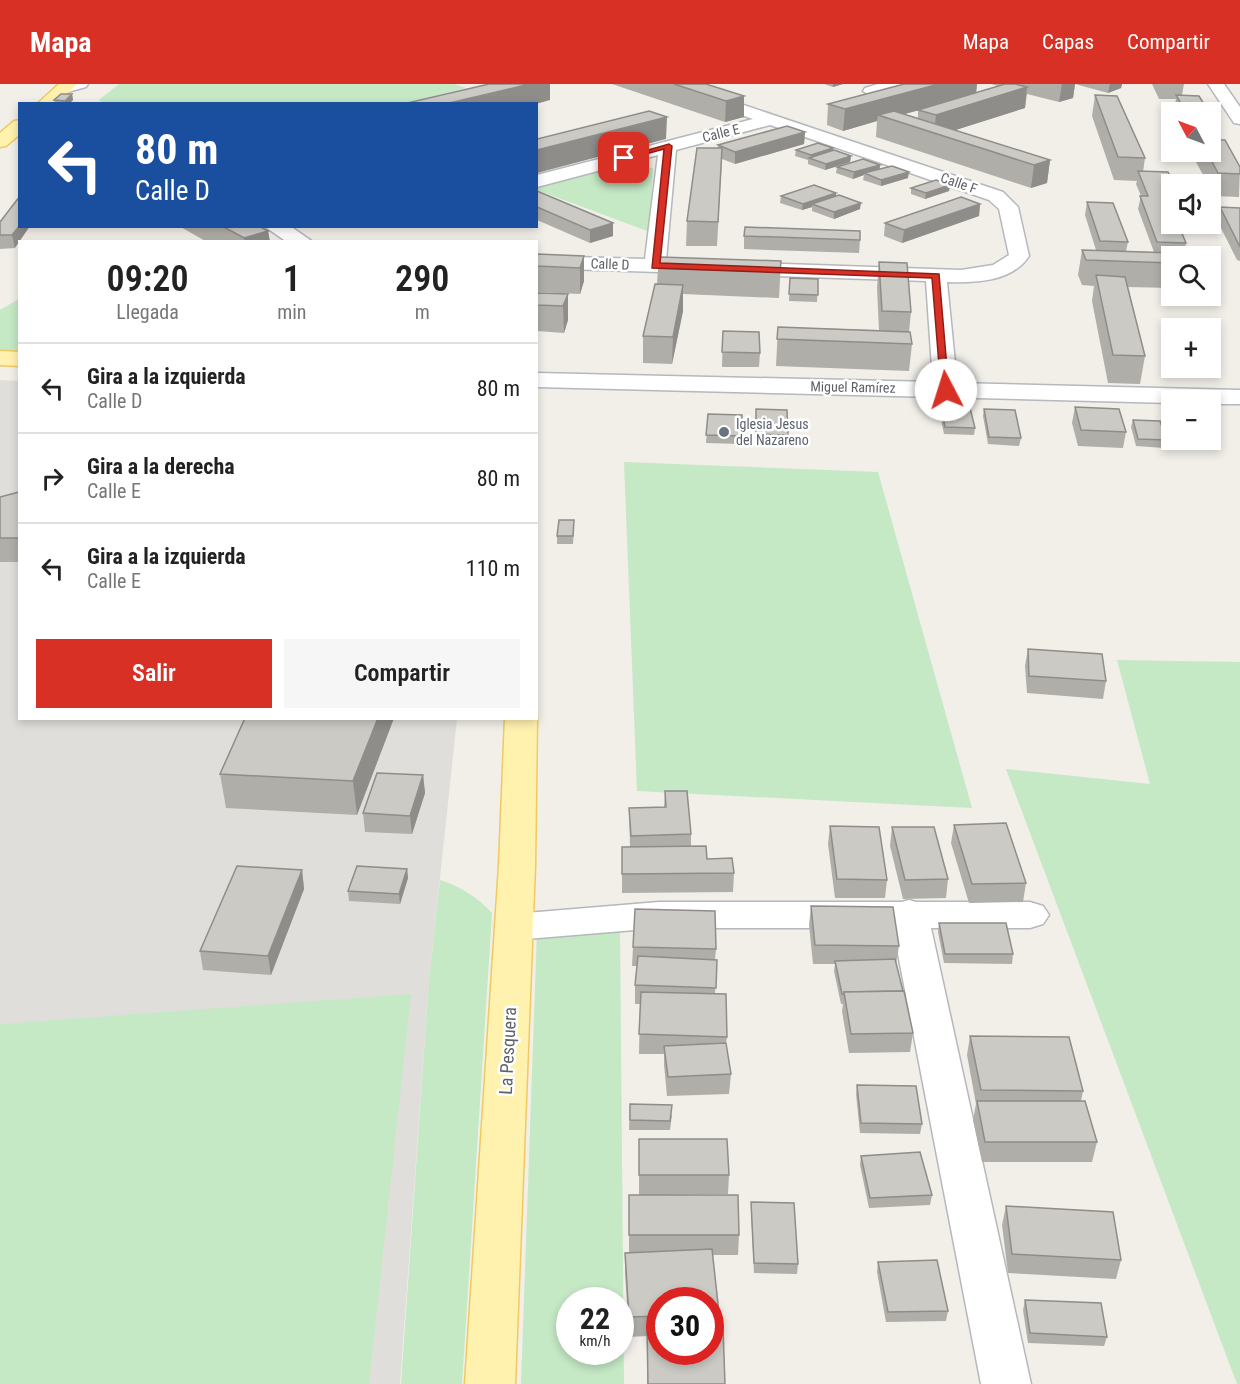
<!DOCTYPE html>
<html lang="es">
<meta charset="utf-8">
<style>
:root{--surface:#fff;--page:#f6f6f6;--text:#222;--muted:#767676;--line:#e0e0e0;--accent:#d93025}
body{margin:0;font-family:"Roboto Condensed",sans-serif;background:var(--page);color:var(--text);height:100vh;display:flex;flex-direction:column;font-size:22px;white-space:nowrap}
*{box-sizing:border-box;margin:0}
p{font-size:20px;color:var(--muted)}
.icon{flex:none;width:33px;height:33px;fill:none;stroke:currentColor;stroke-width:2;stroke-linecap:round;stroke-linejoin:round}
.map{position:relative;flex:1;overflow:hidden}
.side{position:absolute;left:18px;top:156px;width:520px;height:480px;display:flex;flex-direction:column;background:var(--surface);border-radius:0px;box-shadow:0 3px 9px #0003}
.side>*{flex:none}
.hud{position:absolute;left:18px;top:18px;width:520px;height:126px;border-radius:0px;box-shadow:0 3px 9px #0003;background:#1a4fa0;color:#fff;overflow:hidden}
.needle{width:39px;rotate:311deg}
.buttons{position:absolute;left:1161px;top:18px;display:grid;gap:12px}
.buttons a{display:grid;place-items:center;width:60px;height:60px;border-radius:0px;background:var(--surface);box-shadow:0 3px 9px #0003;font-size:30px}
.speed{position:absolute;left:556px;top:1203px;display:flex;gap:12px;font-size:30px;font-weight:700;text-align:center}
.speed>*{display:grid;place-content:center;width:78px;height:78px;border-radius:50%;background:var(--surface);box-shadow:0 3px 9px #0003;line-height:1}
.speed small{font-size:15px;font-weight:400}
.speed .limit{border:9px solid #d22;background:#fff;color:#111}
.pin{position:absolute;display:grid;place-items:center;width:51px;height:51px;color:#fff;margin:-26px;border-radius:12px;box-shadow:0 3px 9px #0006}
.me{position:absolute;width:66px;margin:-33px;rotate:355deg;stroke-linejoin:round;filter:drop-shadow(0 0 4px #0008)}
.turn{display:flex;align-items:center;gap:21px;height:126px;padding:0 18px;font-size:27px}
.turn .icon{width:78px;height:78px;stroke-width:2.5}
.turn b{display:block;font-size:42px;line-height:51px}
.eta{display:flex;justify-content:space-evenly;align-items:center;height:102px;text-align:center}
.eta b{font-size:36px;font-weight:600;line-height:42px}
.button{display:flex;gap:12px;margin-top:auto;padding:12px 18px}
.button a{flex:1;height:69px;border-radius:0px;background:var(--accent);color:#fff;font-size:24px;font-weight:600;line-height:69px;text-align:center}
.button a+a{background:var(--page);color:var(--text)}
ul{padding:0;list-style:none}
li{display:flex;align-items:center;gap:18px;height:90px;padding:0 18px;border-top:2px solid var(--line)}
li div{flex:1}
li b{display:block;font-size:22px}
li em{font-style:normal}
header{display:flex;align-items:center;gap:36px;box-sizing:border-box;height:84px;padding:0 30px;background:var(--accent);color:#fff}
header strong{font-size:28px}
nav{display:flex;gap:33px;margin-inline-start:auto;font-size:21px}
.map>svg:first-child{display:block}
</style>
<header>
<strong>Mapa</strong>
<nav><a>Mapa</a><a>Capas</a><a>Compartir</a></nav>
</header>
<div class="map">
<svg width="1240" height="1300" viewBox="0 0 1240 1300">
<rect width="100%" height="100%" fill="#f1efe8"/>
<polygon fill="#e0deda" points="0,296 19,297 20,634 457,635 429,897 400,1300 0,1300"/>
<g fill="#c5e8c5" fill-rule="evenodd">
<polygon points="119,0 454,0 466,4 401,20 105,20 99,16"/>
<polygon points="605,84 653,84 650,148 537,106 537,103"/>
<polygon points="19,215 19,269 0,268 0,226"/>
<polygon points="624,378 878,388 972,724 637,707"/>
<polygon points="1117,576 1240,578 1240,1300 1237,1300 1006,685 1150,700"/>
<path d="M 440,796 C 461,803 477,813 492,829 L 462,1300 L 401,1300 L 429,897 Z"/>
<path d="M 620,847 L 624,1300 L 521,1300 L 537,848 ZM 570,1216 L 621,1216 L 621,1268 L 570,1268 Z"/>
<polygon points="411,910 369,1300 0,1300 0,940"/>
</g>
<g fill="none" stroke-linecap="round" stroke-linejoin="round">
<defs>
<g id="minor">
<polygon points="88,0 86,3 64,9 56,4 61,0"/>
<path d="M 657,0 L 681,0 L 1003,108 L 1018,123 L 1029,172 C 1012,198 976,199 947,198 L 957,299 L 1240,306 L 1240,320 L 1210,320 L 1210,316 L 1172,316 L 1172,319 L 537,303 L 537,289 L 933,298 L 926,197 L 537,184 L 537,172 L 645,175 L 658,71 L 537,103 L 537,91 L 753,35 L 659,3 ZM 770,41 L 989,116 L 999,125 L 1009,171 L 993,181 L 961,186 L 666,176 L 676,66 Z"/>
<polygon points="878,0 904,0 902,3 871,12 863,7 865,4"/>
<polygon points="1208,0 1224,0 1240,23 1240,40 1234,39"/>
<polygon points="264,142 290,142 313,158 287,158"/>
<polygon points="909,816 916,818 1030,818 1043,822 1049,831 1043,840 1030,844 931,844 1031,1300 981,1300 893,844 659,844 514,856 501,852 495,843 501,834 514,830 659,818 902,818"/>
</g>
<g id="major">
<polygon points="59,0 77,0 56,20 37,20"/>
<polygon points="20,36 20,50 6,62 0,63 0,49 14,37"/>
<polygon points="0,267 20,268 20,282 0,281"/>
<polygon points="505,634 537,634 535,782 515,1300 465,1300 499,782"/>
</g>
</defs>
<use href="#minor" stroke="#b5b8bc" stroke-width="3"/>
<use href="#major" stroke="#f2c960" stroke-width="3"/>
<use href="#minor" fill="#fff" fill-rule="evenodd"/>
<use href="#major" fill="#fff2af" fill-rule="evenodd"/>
</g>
<g fill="#afaea9" fill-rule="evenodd">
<polygon points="612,0 706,0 744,12 744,33 725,38"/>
<polygon points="824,0 843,0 833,3"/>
<path d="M 904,0 L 977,0 L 976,9 L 998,2 L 991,0 L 1075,0 L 1073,14 L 1059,18 L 1027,10 L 1025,24 L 955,46 L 1050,76 L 1047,99 L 1031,104 L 876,53 L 877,37 L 843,47 L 827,41 L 828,20 ZM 924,25 L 918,26 L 918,34 L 904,30 Z"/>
<polygon points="1075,0 1122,0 1121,4 1108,9"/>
<polygon points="1152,0 1184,0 1182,11 1209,28 1173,28 1176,15 1159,15"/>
<polygon points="72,10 73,16 69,20 55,20 54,16"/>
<polygon points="1095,11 1145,74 1143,88 1172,100 1172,140 1186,159 1184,169 1172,172 1172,204 1128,203 1145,272 1140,300 1108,299 1092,217 1094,202 1082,201 1078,191 1082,166 1096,166 1085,131 1087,118 1128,158 1126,167 1154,168 1138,125 1141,112 1136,100 1137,97 1114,96 1092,32"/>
<polygon points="1210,32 1216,41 1213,56 1240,83 1239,113 1214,112 1210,106 1210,100 1208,100 1196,78 1198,68 1210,68"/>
<polygon points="805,48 804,60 735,80 722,75 717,162 686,162 687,137 718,64 718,61"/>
<polygon points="833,64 833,67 851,72 850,78 825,86 808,80 808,76 795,72 796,66"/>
<polygon points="880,81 880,85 908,94 881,102 863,96 864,91 853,95 836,89 837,83"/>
<polygon points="950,101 949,107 925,115 911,110 911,104"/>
<polygon points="537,107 613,152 590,159 537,136"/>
<polygon points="836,109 836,112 860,125 834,135 812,127 812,123 802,126 780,119 781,112"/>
<polygon points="20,112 15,164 0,165 0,138"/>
<polygon points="980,120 979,132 902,159 884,152 885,139"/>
<polygon points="1220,123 1240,124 1240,177 1237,176 1217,136"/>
<polygon points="179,142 259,142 268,147 270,158 207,158"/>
<polygon points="744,152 860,156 859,169 744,165"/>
<polygon points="537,170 584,172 584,197 580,210 537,208"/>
<polygon points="781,177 779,214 683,210 683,227 672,280 643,279 643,252 657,200 658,184"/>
<polygon points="879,178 911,228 909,248 912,260 909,287 776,282 778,243 879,246 877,204"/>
<polygon points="790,194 818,195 817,218 789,217"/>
<polygon points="537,209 568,210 568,236 564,249 537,247"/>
<polygon points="723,247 760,269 759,283 722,283"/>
<polygon points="941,323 975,344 974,351 944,350 940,331"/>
<polygon points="1075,323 1126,348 1123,364 1078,362 1072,339"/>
<polygon points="756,325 788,351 787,359 755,358"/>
<polygon points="984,325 1021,354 1019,362 988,360 983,332"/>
<polygon points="708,330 742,331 741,360 706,359"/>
<polygon points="1133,336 1166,356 1164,364 1136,362 1131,343"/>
<polygon points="1171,338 1172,338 1172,353 1169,346"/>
<polygon points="1172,356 1205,356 1205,357 1204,365 1175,364"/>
<polygon points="20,408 20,478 0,478 0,413"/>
<polygon points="574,444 573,460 557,460 557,452"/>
<polygon points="1028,565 1106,597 1103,615 1027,609 1025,582"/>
<polygon points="245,634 394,634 357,731 226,724 220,690"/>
<polygon points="423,691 425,709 412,750 365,748 363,729"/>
<polygon points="665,707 691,750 691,762 707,775 734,789 733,808 622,809 622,763 630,763 629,724 664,723"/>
<polygon points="954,741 1026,799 1023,818 969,819 951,759"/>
<polygon points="830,742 887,796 885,814 835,814 828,760"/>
<polygon points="892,743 948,795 946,814 903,815 890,762"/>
<polygon points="407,785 408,794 400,820 349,817 348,807"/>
<polygon points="302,786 304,805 271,891 203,886 200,867"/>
<polygon points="811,822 899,862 896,880 913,949 910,968 849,969 842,927 843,920 841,920 834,887 835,880 813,880 809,841"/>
<polygon points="939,839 1013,870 1012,880 944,879 938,848"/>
<polygon points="633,863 716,865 715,876 717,876 715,910 727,953 726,959 731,990 729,1010 667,1012 664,981 664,970 639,970 640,920 635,920 635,901 637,882 632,882"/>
<polygon points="970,952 1083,1007 1081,1017 1097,1058 1092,1078 982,1078 973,1036 976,1020 967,971"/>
<polygon points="857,1001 922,1040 920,1050 860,1049 856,1010"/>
<polygon points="630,1020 672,1031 670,1046 629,1046"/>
<path d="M 639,1055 L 729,1091 L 728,1110 L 660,1111 L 739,1151 L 738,1171 L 712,1171 L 719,1229 L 718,1243 L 725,1300 L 647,1300 L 647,1252 L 629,1253 L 625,1188 L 625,1169 L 629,1168 L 629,1111 L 639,1111 ZM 660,1216 L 711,1216 L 711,1268 L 660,1268 Z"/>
<polygon points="861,1072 932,1111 930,1121 869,1124 860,1081"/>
<polygon points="751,1118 798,1180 797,1190 754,1189 751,1128"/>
<polygon points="1006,1122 1121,1176 1116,1195 1008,1189 1002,1141"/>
<polygon points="878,1178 948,1227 946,1237 886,1238 877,1188"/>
<polygon points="1025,1216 1107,1253 1104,1262 1028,1259 1023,1226"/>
</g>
<g fill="#8f8d8a">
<polygon points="530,0 550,0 550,16 536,20 445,20"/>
<polygon points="833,0 843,0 833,3"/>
<polygon points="939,0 977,0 976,10 887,35 878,31 877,37 843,47 845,25"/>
<polygon points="1062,0 1075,0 1073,14 1059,18"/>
<polygon points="1110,0 1122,0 1121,4 1108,9"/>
<polygon points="1027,3 1025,24 940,51 934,50 936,31"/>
<polygon points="72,10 73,16 69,20 66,20 65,17"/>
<polygon points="744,12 744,33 725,38 726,17"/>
<polygon points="667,33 666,55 537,89 537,66"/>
<polygon points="805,48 804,60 735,80 735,68"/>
<polygon points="833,64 833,70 811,75 811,71"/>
<polygon points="851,72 850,78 825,86 826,80"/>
<polygon points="1050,76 1047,99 1031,104 1034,81"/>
<polygon points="880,81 879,87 864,89 864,91 853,95 854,88"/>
<polygon points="909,88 908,94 881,102 881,96"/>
<polygon points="950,101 949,107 925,115 926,109"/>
<polygon points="836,109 836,116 812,120 812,123 802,126 803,120"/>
<polygon points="861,119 860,125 834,135 834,128"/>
<polygon points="980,120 979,132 902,159 904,146"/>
<polygon points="613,139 613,152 590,159 590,146"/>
<polygon points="20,141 20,142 30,142 15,164 12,151"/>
<polygon points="268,147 270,158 245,158 244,154"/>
<polygon points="584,172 584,197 580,210 580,184"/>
<polygon points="683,201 683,227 672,280 673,253"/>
<polygon points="568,210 568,236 564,249 563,222"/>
<polygon points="378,634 394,634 357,731 353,697"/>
<polygon points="423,691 425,709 412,750 410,732"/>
<polygon points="407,785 408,794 400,820 399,810"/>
<polygon points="302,786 304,805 271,891 268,872"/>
</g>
<g fill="#cccac5" stroke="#8f8d8a" stroke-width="1.5">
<polygon points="489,0 530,0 445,20 403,20"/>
<polygon points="674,0 706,0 744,12 726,17"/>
<polygon points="904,0 939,0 845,25 828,20"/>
<polygon points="1005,0 1015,0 1027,3 936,31 918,26"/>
<polygon points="61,10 72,10 65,17 54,16"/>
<polygon points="1095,11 1117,12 1145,74 1118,73"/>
<polygon points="1176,11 1199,12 1209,28 1186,28"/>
<polygon points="649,27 667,33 537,66 537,55"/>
<polygon points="894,27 1050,76 1034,81 878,31"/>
<polygon points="1210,32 1216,41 1210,41"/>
<polygon points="787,42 805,48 735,68 718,61"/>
<polygon points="1210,56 1225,56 1240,83 1240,90 1218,89 1207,68 1210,68"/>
<polygon points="818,59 833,64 811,71 796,66"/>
<polygon points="697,64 722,64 718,138 687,137"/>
<polygon points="834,66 851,72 826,80 809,74"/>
<polygon points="863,75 880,81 854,88 837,83"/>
<polygon points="892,82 909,88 881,96 864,89"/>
<polygon points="1138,87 1168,88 1174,100 1172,100 1172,114 1168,114 1172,123 1172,140 1178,140 1186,159 1157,158 1140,112 1148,112"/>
<polygon points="936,96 950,101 926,109 911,104"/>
<polygon points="814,101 836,109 803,120 781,112"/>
<polygon points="537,107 613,139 590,146 537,123"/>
<polygon points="839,111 861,119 834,128 812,120"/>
<polygon points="20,112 20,141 12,151 0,151 0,138"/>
<polygon points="961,113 980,120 904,146 885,139"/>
<polygon points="1087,118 1113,119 1128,158 1100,157"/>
<polygon points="1220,123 1240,124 1240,163"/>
<polygon points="222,142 259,142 268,147 244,154"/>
<polygon points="745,143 860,147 860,156 744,152"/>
<polygon points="1082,166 1204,170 1206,172 1172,172 1172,179 1086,176"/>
<polygon points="537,170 584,172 580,184 537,182"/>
<polygon points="660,173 781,177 780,188 658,184"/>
<polygon points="879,178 907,179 911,228 882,227"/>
<polygon points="1096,191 1125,193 1145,272 1113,271"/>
<polygon points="790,194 818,195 818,211 789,210"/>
<polygon points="655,200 683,201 673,253 643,252"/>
<polygon points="537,209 568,210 563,222 537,221"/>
<polygon points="778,243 910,248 912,260 777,255"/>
<polygon points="723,247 759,248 760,269 722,268"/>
<polygon points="941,323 970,324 975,344 945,343"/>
<polygon points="1075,323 1119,325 1126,348 1081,346"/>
<polygon points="756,325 787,326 788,351 756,350"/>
<polygon points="984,325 1015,326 1021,354 989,353"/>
<polygon points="708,330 742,331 742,352 706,351"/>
<polygon points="1133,336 1160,337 1166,356 1138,355"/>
<polygon points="19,408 20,454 0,454 0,413"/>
<polygon points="559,436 574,436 573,452 557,452"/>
<polygon points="1028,565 1102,570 1106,597 1029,592"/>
<polygon points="245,634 378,634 353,697 220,690"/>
<polygon points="377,689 423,691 410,732 363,729"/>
<polygon points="665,707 687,707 691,750 631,752 629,724 666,723"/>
<polygon points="1006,739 1026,799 972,800 954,741"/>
<polygon points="830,742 879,743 887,796 837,795"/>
<polygon points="892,743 934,743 948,795 905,796"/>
<polygon points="706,762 707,775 732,774 734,789 622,790 622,763"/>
<polygon points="237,782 302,786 268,872 200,867"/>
<polygon points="357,782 407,785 399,810 348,807"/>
<polygon points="811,822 893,823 899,862 815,861"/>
<polygon points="635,825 715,827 716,865 633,863"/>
<polygon points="939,839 1006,839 1013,870 945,870"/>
<polygon points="638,872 717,876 716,904 635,901"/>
<polygon points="895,875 903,907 844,908 844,910 842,910 835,877"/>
<polygon points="904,907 913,949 851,950 844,908"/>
<polygon points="641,908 726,910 727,953 639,950"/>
<polygon points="970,952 1069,953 1083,1007 981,1006"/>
<polygon points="726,959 731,990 668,993 664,962"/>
<polygon points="857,1001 916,1002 922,1040 861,1039"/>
<polygon points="977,1017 1085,1017 1097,1058 985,1058"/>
<polygon points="630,1020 672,1021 670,1037 630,1036"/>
<polygon points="639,1055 727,1055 729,1091 639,1091"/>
<polygon points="920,1068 932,1111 870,1114 861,1072"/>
<polygon points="629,1111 738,1111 739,1151 629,1151"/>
<polygon points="751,1118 794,1119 798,1180 754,1179"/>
<polygon points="1006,1122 1113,1128 1121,1176 1012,1170"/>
<polygon points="712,1165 719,1229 711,1230 711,1216 660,1216 660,1232 629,1233 625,1169"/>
<polygon points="937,1176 948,1227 888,1228 878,1178"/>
<polygon points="1025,1216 1101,1219 1107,1253 1030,1249"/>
<polygon points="647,1243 660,1243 660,1268 711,1268 711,1243 723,1243 725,1300 648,1300"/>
</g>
<polygon fill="#d93025" stroke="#8d1f18" stroke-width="1.5" points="669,60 672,62 660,179 939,190 949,308 941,306 932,194 652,184 664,65 624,76 620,74"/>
<circle fill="#6b7280" stroke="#fff" stroke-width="2" cx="724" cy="348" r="6"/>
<g text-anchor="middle" stroke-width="5" stroke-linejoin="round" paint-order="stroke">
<g font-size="14" fill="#5f6368" stroke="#fff">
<text transform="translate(721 49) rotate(-14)" y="5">Calle E</text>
<text transform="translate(959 99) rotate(19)" y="5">Calle F</text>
<text transform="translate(610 180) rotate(2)" y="5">Calle D</text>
<text transform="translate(853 303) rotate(1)" y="5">Miguel Ramírez</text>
</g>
<g font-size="14" fill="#5b616d" stroke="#fff" text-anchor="start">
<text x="736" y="345">Iglesia Jesus<tspan x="736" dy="16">del Nazareno</tspan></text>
</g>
<g font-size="18" fill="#5f6368" stroke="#fff">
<text transform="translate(508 967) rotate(-87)" y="6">La Pesquera</text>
</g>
</g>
</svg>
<div class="buttons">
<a><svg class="needle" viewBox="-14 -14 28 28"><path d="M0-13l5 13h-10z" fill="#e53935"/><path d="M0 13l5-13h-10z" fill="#767676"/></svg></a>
<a><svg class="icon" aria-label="sound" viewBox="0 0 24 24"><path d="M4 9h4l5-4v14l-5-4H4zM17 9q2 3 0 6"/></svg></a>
<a><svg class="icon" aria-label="search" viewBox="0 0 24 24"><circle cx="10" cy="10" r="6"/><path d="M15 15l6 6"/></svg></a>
<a>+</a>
<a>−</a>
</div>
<div class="speed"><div>22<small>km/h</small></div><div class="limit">30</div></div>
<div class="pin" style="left:624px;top:74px;background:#d93025"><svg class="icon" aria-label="arrive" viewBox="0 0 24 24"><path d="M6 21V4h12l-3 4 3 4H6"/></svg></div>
<svg class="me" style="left:946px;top:306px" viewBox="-20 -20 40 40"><circle r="19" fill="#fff"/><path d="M0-13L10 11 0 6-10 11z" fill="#d93025"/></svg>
<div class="hud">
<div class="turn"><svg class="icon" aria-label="left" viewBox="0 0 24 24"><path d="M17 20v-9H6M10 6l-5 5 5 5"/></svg><div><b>80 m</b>Calle D</div></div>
</div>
<section class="side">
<div class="eta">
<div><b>09:20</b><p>Llegada</p></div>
<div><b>1</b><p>min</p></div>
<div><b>290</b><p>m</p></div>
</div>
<ul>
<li><svg class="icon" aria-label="left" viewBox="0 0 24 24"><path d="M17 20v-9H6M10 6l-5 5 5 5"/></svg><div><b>Gira a la izquierda</b><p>Calle D</p></div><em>80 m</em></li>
<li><svg class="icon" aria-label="right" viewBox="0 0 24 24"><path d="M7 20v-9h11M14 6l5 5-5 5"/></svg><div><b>Gira a la derecha</b><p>Calle E</p></div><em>80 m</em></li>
<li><svg class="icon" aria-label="left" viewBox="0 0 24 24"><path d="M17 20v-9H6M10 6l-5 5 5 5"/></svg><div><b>Gira a la izquierda</b><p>Calle E</p></div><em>110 m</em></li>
</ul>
<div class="button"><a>Salir</a><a>Compartir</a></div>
</section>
</div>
